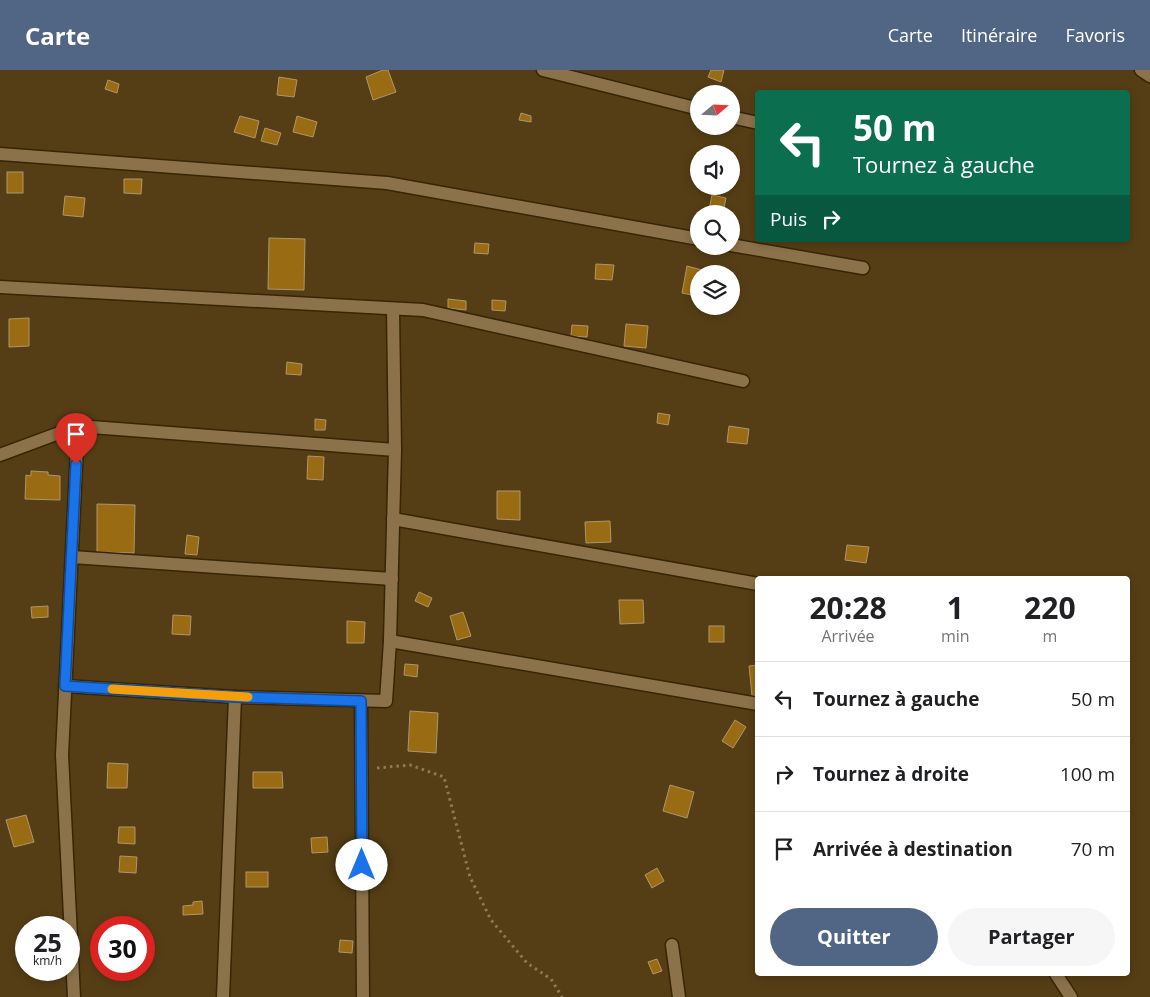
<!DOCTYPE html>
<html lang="fr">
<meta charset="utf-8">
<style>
:root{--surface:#fff;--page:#f6f6f6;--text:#202124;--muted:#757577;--line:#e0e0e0;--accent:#516585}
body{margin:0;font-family:"Open Sans",sans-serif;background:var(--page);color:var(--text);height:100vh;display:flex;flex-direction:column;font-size:19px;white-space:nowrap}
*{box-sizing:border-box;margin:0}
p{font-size:16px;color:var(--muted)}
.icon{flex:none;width:28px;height:28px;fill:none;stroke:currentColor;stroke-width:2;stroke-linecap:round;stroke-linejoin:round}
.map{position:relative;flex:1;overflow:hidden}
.sheet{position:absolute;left:755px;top:506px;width:375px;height:400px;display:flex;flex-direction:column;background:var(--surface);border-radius:5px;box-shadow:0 2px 8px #0003}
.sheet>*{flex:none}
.banner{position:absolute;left:755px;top:20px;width:375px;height:152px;border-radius:5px;box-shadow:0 2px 8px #0003;background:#0b6e4f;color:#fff;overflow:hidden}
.needle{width:32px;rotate:71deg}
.controls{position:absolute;left:690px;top:15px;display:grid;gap:10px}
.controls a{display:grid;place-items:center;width:50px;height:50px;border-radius:50%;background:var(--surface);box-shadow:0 2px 8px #0003;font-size:25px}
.speed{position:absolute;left:15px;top:846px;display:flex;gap:10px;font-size:25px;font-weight:700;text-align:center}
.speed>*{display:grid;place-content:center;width:65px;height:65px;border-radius:50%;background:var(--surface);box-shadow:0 2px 8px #0003;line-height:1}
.speed small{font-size:12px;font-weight:400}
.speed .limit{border:8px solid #d22;background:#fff;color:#111}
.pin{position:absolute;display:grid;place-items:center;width:42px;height:42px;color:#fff;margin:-51px -21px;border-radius:50% 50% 50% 0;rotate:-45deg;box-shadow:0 0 5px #0007}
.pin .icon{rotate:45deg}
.me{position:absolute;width:55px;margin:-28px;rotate:0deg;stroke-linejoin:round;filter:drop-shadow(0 0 4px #0008)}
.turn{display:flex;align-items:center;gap:18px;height:105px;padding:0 15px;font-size:22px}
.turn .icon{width:65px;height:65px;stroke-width:2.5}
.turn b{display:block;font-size:35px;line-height:42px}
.then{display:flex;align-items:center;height:48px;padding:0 15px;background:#0003;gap:10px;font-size:19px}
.eta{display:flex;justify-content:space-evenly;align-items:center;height:85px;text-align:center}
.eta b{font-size:30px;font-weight:700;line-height:35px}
.cta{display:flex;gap:10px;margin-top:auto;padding:10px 15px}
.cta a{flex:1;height:58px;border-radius:30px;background:var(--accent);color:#fff;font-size:20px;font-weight:700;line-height:58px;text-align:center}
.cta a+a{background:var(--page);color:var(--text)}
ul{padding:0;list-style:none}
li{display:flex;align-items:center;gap:15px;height:75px;padding:0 15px;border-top:1px solid var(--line)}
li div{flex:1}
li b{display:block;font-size:19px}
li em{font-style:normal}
header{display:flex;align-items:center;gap:30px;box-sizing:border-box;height:70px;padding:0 25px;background:var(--accent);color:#fff}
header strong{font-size:24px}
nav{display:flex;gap:28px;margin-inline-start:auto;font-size:18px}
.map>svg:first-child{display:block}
</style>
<header>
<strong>Carte</strong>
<nav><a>Carte</a><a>Itinéraire</a><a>Favoris</a></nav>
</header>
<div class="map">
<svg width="1150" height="927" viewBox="0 0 1150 927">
<rect width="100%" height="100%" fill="#553e15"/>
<g fill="#996c13" stroke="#b0956c">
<polygon points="383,0 388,0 396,22 373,30 366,7"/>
<polygon points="711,0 724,0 721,12 708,7"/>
<polygon points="279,7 297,10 294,27 277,25"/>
<polygon points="108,10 119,14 117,23 105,19"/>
<polygon points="521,43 531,46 531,52 519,50"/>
<polygon points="240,46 259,51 255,68 234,62"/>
<polygon points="297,46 317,52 313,67 293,62"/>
<polygon points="265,58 281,63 277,75 261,71"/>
<rect x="7" y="102" width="16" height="21"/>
<polygon points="124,109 142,109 141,124 124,123"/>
<polygon points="712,125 726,128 723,143 709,140"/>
<polygon points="65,126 85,128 83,147 63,145"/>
<polygon points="269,168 305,169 304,220 268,219"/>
<polygon points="475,173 489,174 488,184 474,183"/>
<polygon points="596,194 614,195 612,210 595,209"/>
<polygon points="687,196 702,200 701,204 699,204 697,226 682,223"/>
<polygon points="448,229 466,231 466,240 448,238"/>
<polygon points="492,230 506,231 505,241 492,240"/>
<polygon points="29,248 29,276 9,277 9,249"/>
<polygon points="626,254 648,256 646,278 624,276"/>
<polygon points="572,255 588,256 587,267 571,266"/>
<polygon points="287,292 302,294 301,305 286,304"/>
<polygon points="658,343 670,345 668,355 657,353"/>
<polygon points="315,349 326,350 325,360 315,360"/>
<polygon points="729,356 749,359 747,374 727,372"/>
<polygon points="308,386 324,387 323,410 307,409"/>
<polygon points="31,401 48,402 48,405 60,406 60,430 25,429 26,405 31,406"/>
<polygon points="497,421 520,421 520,450 497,449"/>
<polygon points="97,434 135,435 134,483 97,482"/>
<polygon points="610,451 611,472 586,473 585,452"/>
<polygon points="187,465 199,467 197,485 185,484"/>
<polygon points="847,475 869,477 866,493 845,490"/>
<polygon points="419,522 432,528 428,537 415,531"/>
<polygon points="619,530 643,530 644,553 620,554"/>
<polygon points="48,536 48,547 32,548 31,537"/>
<polygon points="463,542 471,566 457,570 450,546"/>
<polygon points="173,545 191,546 190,565 172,564"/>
<polygon points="347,551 365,552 364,573 347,573"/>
<rect x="709" y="556" width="15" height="16"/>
<polygon points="405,594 418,595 417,607 404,605"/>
<polygon points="758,595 758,625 752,626 749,596"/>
<polygon points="410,641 438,643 436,683 408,681"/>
<polygon points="735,650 746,657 733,678 722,671"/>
<polygon points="108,693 128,694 127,718 107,718"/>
<polygon points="253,702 282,702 283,718 253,718"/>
<polygon points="670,715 694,722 687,748 663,741"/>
<polygon points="26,745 34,772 14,777 6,750"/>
<polygon points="119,757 135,757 135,774 118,773"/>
<polygon points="327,767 328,782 312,783 311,768"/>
<polygon points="120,786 137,787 136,803 119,802"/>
<polygon points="657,798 664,811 652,818 645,805"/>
<rect x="246" y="802" width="22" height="15"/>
<polygon points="202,831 203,844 183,845 183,836 193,835 193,832"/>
<polygon points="340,870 353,871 352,883 339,882"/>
<polygon points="657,889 662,901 653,904 648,892"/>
</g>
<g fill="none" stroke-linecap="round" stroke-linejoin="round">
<defs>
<g id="minor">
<polyline points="543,0 699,39"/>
<polyline points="1141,0 1150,6"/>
<polyline points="731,47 758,53"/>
<polyline points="0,84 387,113 699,169"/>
<polyline points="731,175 863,198"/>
<polyline points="0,217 423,240 743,311"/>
<polyline points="393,239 395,380"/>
<polyline points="0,385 78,356 395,380 390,571 386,631 235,627 65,616"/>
<polyline points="393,449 758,514"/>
<polyline points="72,487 392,509"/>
<polyline points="390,571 758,634"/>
<polyline points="361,631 363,927"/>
<polyline points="672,875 679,927"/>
<polyline points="1056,904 1071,927"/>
<polyline points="74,927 62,685 78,356"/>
<polyline points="223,927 235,627"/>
</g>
</defs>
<use href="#minor" stroke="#372506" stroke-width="15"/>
<polyline stroke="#8c7957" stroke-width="3" stroke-dasharray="2.5 4" stroke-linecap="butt" points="377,698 410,695 444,707 470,807 491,850 527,893 551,909 562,927"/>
<use href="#minor" stroke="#8b724a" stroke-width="12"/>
</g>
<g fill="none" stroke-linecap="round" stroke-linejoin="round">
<defs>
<polyline id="route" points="76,394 65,616 235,627 361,631 362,795"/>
</defs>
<use href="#route" stroke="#114b97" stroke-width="12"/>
<use href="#route" stroke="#1a73e8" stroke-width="9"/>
<polyline stroke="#f59e0b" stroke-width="9" points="112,619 248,627"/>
</g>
</svg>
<div class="controls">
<a><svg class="needle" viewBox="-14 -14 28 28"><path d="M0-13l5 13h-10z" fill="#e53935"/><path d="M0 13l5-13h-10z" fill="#757577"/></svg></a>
<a><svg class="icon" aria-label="sound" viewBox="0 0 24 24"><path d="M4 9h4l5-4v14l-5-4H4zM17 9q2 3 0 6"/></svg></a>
<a><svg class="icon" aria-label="search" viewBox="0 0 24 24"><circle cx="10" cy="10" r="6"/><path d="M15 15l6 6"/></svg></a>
<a><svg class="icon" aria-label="layers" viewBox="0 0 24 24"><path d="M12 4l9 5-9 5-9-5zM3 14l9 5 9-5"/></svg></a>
</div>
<div class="speed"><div>25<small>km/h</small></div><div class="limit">30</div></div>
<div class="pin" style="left:76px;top:394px;background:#d93025"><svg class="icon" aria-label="arrive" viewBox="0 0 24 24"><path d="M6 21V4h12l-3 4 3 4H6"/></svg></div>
<svg class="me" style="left:362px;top:795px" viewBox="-20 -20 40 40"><circle r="19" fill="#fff"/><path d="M0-13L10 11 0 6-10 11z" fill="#1a73e8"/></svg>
<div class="banner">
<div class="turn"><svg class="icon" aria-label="left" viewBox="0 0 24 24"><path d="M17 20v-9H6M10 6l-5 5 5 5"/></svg><div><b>50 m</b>Tournez à gauche</div></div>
<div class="then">Puis<svg class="icon" aria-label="right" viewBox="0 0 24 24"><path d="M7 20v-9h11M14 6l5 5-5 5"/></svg></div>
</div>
<section class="sheet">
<div class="eta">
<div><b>20:28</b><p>Arrivée</p></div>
<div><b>1</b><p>min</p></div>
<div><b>220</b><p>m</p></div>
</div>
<ul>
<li><svg class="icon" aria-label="left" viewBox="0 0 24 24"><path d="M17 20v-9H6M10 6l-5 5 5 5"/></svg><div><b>Tournez à gauche</b></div><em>50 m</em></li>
<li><svg class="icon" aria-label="right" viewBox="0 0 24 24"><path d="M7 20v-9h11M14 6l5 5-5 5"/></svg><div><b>Tournez à droite</b></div><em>100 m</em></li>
<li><svg class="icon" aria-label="arrive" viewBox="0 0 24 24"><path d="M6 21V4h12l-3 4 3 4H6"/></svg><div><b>Arrivée à destination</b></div><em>70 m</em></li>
</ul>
<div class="cta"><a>Quitter</a><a>Partager</a></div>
</section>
</div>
